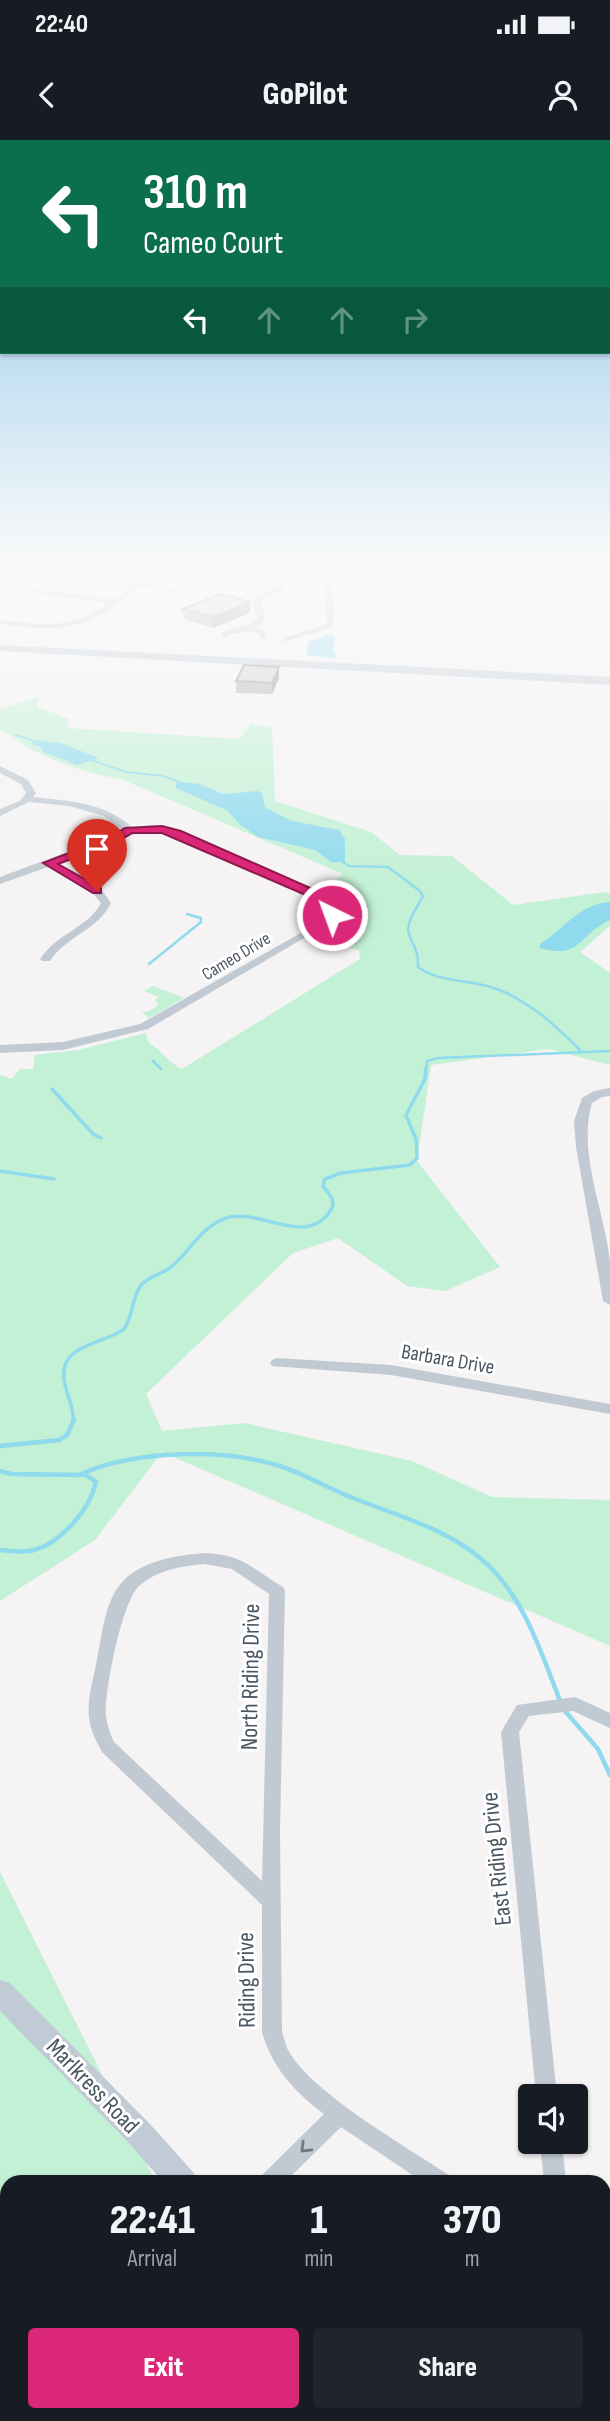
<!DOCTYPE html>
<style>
:root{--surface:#171b24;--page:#20242c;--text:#f1f3f6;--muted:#9ea1a6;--accent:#db2777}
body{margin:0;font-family:"Sofia Sans Condensed",sans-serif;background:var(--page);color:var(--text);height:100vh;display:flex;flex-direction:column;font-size:26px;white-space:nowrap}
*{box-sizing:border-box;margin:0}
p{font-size:23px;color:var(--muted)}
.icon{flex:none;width:38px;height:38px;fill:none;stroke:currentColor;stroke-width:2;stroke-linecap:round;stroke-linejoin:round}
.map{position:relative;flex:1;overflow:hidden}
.side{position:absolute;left:0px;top:2035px;width:611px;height:247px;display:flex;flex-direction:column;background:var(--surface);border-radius:21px 21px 0 0;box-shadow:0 2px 5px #0004}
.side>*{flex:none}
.banner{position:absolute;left:0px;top:0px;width:611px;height:214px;box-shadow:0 2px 5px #0004;background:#0b6e4f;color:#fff;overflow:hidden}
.fabs{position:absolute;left:518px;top:1944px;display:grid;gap:14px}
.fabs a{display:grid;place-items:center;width:70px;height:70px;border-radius:7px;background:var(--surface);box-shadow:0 2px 5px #0004;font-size:35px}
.pin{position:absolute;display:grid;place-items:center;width:60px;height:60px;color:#fff;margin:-72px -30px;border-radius:50% 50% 50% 0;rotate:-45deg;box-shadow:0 0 7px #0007}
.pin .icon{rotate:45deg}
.me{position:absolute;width:77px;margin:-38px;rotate:318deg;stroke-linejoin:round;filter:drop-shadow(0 0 5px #0008)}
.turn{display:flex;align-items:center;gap:24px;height:147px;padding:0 28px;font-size:32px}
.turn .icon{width:91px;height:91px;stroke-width:2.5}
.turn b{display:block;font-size:49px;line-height:60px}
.lanes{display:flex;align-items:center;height:66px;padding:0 28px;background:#0003;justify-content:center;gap:35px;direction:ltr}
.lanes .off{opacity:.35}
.eta{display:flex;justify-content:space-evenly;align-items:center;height:119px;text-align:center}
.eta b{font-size:42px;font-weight:800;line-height:49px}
.primary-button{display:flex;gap:14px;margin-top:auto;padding:14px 28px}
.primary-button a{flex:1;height:80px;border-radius:7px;background:var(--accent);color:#fff;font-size:28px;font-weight:800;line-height:80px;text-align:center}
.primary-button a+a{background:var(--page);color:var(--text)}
.status{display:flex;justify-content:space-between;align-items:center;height:49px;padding:0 35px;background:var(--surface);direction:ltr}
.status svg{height:19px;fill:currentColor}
header{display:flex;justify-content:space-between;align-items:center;height:91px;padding:0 28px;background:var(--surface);font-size:32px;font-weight:800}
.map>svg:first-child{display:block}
</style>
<div class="status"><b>22:40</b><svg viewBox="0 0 49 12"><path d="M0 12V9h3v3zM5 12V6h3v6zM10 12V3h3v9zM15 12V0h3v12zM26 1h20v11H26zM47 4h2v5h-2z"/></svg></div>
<header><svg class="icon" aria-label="back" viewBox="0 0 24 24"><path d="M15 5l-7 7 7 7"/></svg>GoPilot<svg class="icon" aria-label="person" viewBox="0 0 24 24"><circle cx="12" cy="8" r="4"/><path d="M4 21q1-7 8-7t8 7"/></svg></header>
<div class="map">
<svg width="610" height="2281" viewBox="0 0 610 2281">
<rect width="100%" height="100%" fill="#f5f3f3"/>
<g fill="#c3f1d5">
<path d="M 39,557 L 38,567 L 69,579 L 67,588 L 240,599 L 251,584 L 272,588 L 275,661 L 371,692 L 400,715 L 452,716 L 513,765 L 606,752 L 610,755 L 610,786 L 580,812 L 610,833 L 610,925 L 548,909 L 431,925 L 417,1021 L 500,1127 L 445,1151 L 407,1146 L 338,1098 L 293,1113 L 146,1254 L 162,1291 L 244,1283 L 412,1321 L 492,1357 L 610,1360 L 610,1506 L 162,1312 L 95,1400 L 0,1461 L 0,935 L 12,939 L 20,929 L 33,929 L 35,915 L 78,910 L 146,893 L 148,902 C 161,910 168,922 182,929 L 360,819 L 359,811 L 321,797 L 348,775 L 338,753 L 327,748 L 343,734 L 121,639 C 90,634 61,624 32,610 C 20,604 14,595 0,591 L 0,569 Z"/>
<polygon points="153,846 184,858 149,878 142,872 150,871 159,864 155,860 159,857 144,851"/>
<polygon points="0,1732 156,2042 7,2042 7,2263 0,2270"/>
<polygon points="297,2275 385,2275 392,2281 304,2281"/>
</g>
<g fill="#90daee">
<polygon points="331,494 335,497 333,508 336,518 306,515 308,502"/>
<polygon points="32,600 61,603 99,618 77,625 43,612 41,607 32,604"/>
<polygon points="180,642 200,644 223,654 258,651 262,653 265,667 292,681 339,690 345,699 345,722 331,722 315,710 258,697 239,684 228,671 176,648 176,643"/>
<path d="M 610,762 L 610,780 C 578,794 582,820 540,808 L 540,804 C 564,789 579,764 610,762 Z"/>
</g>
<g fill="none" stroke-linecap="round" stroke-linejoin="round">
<g stroke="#90daee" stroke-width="2">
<polyline points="16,595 34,601"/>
<polyline points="91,620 126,632 163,636 185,644"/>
</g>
<g stroke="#90daee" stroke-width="2.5">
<path d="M 340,720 L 349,726 L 388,727 L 420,751 L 423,756 C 418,766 405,783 409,794 C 414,809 418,808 418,827 C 440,843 466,839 491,847 C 526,858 555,885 580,910"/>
<polyline points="338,796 351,788 362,767 367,766"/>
<polyline points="149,824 201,782 201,778 187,774"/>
<polyline points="153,921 161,929"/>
<polyline points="426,930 427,921 438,918 610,911"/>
</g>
<g stroke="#90daee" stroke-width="3.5">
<polyline points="52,949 93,994 101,998"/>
<polyline points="0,1031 54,1039"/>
<path d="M 73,1282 C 75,1267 65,1254 64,1238 C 60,1204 105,1204 124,1189 C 134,1175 131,1157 142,1144 C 149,1137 161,1134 170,1128 C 190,1112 203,1083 230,1077 C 264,1070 311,1110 333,1066 L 332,1058 L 323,1046 L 325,1039 L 341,1033 L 410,1025 L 417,1018 L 416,999 L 406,975 L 425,939 L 426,928"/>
</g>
<g stroke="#90daee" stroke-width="4.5">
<polyline points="0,1306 59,1300 67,1295 74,1280"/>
<path d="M 0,1331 L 11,1334 L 86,1335 L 96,1342 C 90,1369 61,1403 34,1410 C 23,1413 11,1411 0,1410"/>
<path d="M 81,1334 C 136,1310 222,1308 280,1326 C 307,1335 331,1350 358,1360 C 404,1378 454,1391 490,1427 C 527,1464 542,1516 561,1563"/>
<polyline points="564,1570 598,1609 610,1635"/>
</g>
<g fill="#c1cad2" fill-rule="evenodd">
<path d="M 100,427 L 152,431 L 157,427 L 165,427 L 145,443 L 178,450 L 174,452 L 140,447 C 85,490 69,493 0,484 L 0,480 C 45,485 70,490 109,463 L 40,454 L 0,443 L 0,439 L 40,450 L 115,459 L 146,434 Z"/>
<path d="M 334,427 L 342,427 L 332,440 L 334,487 L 284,502 L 284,498 L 327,484 L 324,442 L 285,442 L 284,450 L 261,459 L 265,479 L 256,488 L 264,490 L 267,499 L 261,499 L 258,494 C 245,490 236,493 224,497 L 220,495 C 234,482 243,492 257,479 L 253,468 L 253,458 L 277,447 L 278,438 L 326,438 Z"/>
<path d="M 0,626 L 28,640 L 36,653 L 33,657 C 69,661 105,662 133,688 L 152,685 L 181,691 L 316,751 L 329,758 L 337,771 L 335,780 L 148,889 L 63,910 L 0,913 L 0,905 L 63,902 L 140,884 L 320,782 L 325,779 L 327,771 L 321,762 L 308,755 L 173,695 L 152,691 L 138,693 L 57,724 L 101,749 L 111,763 C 98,790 66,796 50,821 L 42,821 L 40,819 C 57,793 88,788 101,763 L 93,753 L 48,727 L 0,744 L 0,737 L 124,691 L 104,676 L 69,666 L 29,662 L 0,676 L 0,669 L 20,661 L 26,653 L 21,644 L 0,633 Z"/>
<path d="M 610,948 L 610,956 L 602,957 L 592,963 C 577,1012 605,1072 610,1122 C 610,1136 610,1151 610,1165 L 603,1161 L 576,1007 L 574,981 L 582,958 L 594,951 Z"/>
<polygon points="277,1218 391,1225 610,1264 610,1274 391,1235 272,1226 270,1223 272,1220"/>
<path d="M 205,1413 C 245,1415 252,1429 283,1447 L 285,1451 L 280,1692 L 282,1892 C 284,1897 285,1903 287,1908 C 308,1951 407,2007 449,2035 L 452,2042 L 423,2042 L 341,1987 L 285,2042 L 259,2042 L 262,2035 L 324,1974 C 295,1952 272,1928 262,1892 L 262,1765 L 102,1612 C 96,1601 90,1590 89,1577 C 87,1557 94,1538 97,1519 C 103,1492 104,1460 125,1439 C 145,1420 179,1415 205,1413 ZM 205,1424 L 232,1429 L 269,1454 L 262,1741 L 114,1602 C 110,1594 107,1585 106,1576 C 104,1553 122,1461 139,1446 C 157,1430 182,1426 205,1424 Z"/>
<polygon points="575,1557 610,1573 610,1588 573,1571 529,1576 519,1592 557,1956 536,1956 501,1592 517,1565"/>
<polygon points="540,2002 562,2002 566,2042 544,2042"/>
<polygon points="604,2125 610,2126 610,2148 604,2147"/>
<polygon points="30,2275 58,2275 56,2281 28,2281"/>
</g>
<g fill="#c1cbd6" fill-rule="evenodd">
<polygon points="0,505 610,537 610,545 0,511"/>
<polygon points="0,1840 10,1843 149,1983 193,2032 197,2042 163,2042 129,2003 0,1871"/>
<polygon points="407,2275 444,2275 447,2281 410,2281"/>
</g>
</g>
<g fill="#b0b2b7">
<polygon points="250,462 250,473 213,488 183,479 183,469"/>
<polygon points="279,538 272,554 236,553 236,541"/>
</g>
<g fill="#909195">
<polygon points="250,462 250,473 213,488 213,477"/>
<polygon points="279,527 279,538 272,554 272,543"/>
</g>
<g fill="#cdcfd5" stroke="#909195" stroke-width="2">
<polygon points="220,454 250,462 213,477 183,469"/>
<polygon points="244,525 279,527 272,543 236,541"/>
</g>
<defs><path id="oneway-chevron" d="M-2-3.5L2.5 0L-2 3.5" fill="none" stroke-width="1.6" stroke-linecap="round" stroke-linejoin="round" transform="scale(1.75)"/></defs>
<use stroke="#6e7983" href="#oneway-chevron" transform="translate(305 2008) rotate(135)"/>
<linearGradient id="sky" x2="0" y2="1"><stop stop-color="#85c3ea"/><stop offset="0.57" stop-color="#fafafa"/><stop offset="1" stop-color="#fafafa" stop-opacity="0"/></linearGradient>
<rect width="610" height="746" fill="url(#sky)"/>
<polygon fill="#db2777" stroke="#8e194d" stroke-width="2" points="162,686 181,691 324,754 337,766 338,775 327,778 325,768 315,759 162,693 132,693 119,701 58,724 101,748 101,753 93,753 43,723 110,697 125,688"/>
<g text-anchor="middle" stroke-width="6" stroke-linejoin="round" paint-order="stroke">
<g font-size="18" fill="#4a5661" stroke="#fff">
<text transform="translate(236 816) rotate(-31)" y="6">Cameo Drive</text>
</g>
<g font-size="21" fill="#4a5661" stroke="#fff">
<text transform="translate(448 1219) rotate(10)" y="7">Barbara Drive</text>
</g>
<g font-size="24" fill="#4a5661" stroke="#fff">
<text transform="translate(250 1537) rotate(-89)" y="8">North Riding Drive</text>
<text transform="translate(496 1719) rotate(-96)" y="8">East Riding Drive</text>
<text transform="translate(246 1840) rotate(-91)" y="8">Riding Drive</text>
<text transform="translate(93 1946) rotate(46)" y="8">Marlkress Road</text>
</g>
</g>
</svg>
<div class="fabs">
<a><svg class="icon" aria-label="sound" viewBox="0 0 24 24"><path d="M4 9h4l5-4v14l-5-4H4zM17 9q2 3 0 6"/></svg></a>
</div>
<div class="pin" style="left:97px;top:751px;background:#d93025"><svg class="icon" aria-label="arrive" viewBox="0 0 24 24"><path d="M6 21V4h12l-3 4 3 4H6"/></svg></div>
<svg class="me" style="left:332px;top:775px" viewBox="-20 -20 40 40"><circle r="17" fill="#db2777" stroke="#fff" stroke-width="3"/><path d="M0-11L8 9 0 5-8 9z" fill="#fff"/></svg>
<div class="banner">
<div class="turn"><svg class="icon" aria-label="left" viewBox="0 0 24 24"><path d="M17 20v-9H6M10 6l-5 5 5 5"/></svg><div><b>310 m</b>Cameo Court</div></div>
<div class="lanes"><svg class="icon" aria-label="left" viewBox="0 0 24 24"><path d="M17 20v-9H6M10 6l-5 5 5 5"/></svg><svg class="icon off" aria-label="ahead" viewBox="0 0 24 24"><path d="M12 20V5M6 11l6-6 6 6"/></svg><svg class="icon off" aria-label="ahead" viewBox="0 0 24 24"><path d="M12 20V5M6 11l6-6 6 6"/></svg><svg class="icon off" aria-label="right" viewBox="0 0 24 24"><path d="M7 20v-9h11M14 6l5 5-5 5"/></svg></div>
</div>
<section class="side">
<div class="eta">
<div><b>22:41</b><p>Arrival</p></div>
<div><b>1</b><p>min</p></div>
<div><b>370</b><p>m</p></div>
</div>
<div class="primary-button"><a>Exit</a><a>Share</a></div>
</section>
</div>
